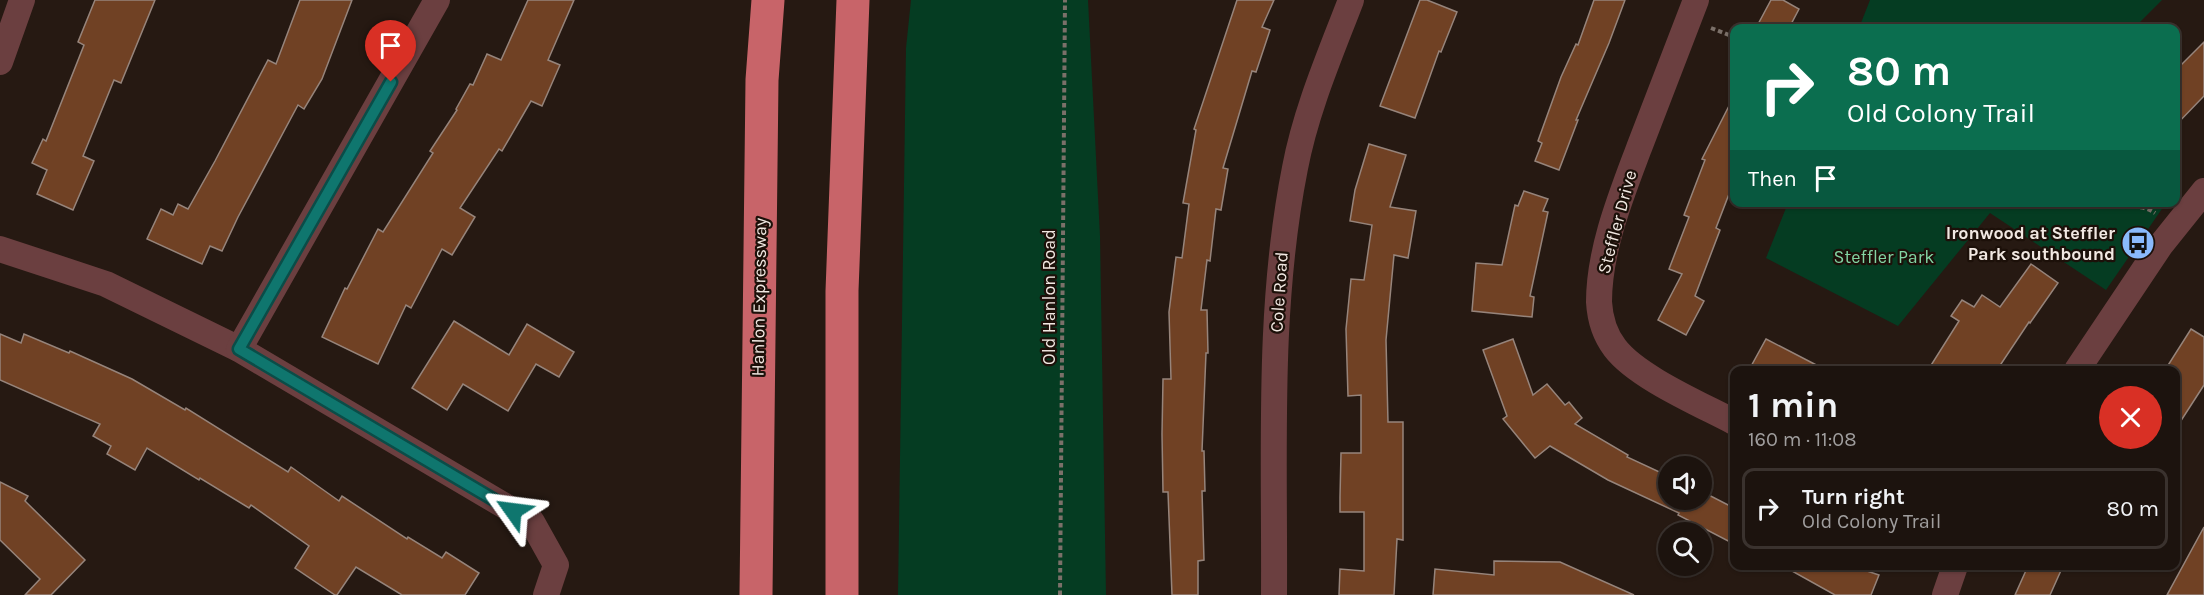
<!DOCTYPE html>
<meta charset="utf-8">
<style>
:root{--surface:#1c130e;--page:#29201c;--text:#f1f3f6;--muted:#a09e9e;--line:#3a322e}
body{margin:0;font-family:Karla,sans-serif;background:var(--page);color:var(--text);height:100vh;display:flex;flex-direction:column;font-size:22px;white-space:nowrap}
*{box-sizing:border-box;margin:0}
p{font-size:20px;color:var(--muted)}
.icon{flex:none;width:33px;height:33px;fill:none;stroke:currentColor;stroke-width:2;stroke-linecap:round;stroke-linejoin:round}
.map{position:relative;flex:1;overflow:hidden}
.panel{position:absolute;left:1730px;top:366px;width:450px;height:204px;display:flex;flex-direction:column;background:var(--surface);border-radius:12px;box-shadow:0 2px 4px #0004,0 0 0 2px var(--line)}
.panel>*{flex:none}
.hud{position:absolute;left:1730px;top:24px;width:450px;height:183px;border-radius:12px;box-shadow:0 2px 4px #0004,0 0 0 2px var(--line);background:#0b6e4f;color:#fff;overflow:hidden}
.tools{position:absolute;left:1658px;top:456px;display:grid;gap:12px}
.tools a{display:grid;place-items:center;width:54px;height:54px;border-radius:50%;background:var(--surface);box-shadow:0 2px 4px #0004,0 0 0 2px var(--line);font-size:30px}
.pin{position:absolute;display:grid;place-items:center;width:51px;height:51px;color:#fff;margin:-62px -26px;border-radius:50% 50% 50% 0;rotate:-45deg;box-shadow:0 0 6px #0007}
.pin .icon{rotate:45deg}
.me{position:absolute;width:66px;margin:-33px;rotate:301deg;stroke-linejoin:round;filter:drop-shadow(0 0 4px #0008)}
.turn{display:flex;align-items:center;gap:21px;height:126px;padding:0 18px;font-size:27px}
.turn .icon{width:78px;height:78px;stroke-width:2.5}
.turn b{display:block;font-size:42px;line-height:51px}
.then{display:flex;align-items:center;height:57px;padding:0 18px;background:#0003;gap:12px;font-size:22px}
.round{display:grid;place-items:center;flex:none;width:63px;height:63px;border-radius:32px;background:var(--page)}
.summary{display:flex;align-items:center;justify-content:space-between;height:102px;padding:0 18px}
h1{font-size:36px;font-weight:700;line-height:45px}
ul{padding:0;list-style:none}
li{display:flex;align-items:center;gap:18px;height:81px;margin:0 12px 9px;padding:0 6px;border:3px solid var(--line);border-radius:12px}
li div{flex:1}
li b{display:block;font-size:22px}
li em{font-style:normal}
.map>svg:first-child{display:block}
</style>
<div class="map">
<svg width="2204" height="595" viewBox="0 0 2204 595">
<rect width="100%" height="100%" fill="#261912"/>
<g fill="#053c22">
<polygon points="911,0 1088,0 1100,236 1106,595 898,595 906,48"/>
<polygon points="1870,0 2162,0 2134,28 1859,28"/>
<polygon points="1788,203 1788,202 2166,203 2106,290 1990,213 1898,326 1766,258"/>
</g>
<g fill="#704124" stroke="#96847b" stroke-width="1.5">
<polygon points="95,0 155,0 121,83 114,80 83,156 94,161 73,210 37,194 47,170 32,163 43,139 46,141 84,45 78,42"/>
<polygon points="300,0 352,0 322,79 304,109 298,105 238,217 222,251 210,246 202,264 147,239 161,209 173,215 178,204 188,209 215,161 268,60 276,64"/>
<polygon points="528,0 574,0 548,60 560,65 542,106 531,101 502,151 499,149 460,208 475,217 452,255 442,249 411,308 406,305 378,364 322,337 345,288 347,289 378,229 383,232 433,153 430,151 457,110 456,109 470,84 473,85 487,54 501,60"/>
<polygon points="1237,0 1274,0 1262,27 1270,30 1256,72 1252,71 1223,168 1228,169 1221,210 1216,209 1210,261 1207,260 1201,310 1207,310 1208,353 1206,353 1202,451 1204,451 1205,491 1202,491 1204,560 1198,561 1198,595 1172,595 1168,492 1163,492 1162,434 1163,379 1171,379 1169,312 1176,257 1182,258 1189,204 1183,203 1196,130 1194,129"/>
<polygon points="1420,0 1427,0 1457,12 1441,52 1439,51 1415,118 1380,106"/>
<polygon points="1594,0 1625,0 1609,43 1576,120 1578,120 1559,170 1535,161 1542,143 1538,141 1561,77 1576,44 1578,45"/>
<polygon points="1771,0 1783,0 1799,9 1789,28 1756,28"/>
<polygon points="2204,42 2204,96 2175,126 2175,71"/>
<polygon points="1734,96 1734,181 1716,228 1720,230 1695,296 1704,301 1686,335 1658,320 1682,274 1669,269 1689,217 1684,215 1705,160 1702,159"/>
<polygon points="1369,144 1406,155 1390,207 1416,211 1408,258 1394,255 1386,340 1388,422 1403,422 1403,540 1397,539 1394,595 1339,595 1340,569 1364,571 1364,512 1340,512 1340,497 1341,453 1361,453 1361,395 1348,396 1346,329 1351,279 1364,280 1372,225 1350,221 1355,190"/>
<polygon points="1524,191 1548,199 1543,211 1548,212 1530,296 1534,297 1532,317 1472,311 1476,263 1502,265 1515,205 1518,206"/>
<polygon points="2031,264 2058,283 2030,323 2029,322 1997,370 1928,370 1959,321 1951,316 1962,300 1974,307 1982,295 2000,307"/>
<polygon points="454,321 509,355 527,324 574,352 559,377 536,364 508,411 463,384 447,410 412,388"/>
<polygon points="2191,329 2204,337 2204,385 2175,430 2175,370 2165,370"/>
<polygon points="0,334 21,343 24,334 69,353 70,351 132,379 185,410 186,408 288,472 291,467 339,501 342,496 407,539 408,537 442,558 446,552 479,573 465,595 402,595 356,567 337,595 335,595 295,568 309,546 251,505 249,508 200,478 199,480 147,448 135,470 107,454 111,446 93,436 100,424 0,380"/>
<polygon points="1513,339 1533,395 1547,384 1565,405 1569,402 1582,418 1575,424 1628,455 1627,457 1668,476 1668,500 1701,500 1701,491 1734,508 1734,544 1678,515 1679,513 1608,480 1550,446 1535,458 1503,419 1507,416 1483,350"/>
<polygon points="1766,339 1826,370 1749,370"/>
<polygon points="0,482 28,496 25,501 85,560 51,595 25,595 40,579 0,540"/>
<polygon points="2204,527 2204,595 2167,595"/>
<polygon points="1494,561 1560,562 1634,595 1433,595 1435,569 1494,575"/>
<polygon points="1783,566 1852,566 1879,575 1871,595 1835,595"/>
<polygon points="2028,566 2063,566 2050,595 2015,595"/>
</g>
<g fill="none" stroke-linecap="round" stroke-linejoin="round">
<g stroke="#7b7069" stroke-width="4" stroke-dasharray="4.5 3" stroke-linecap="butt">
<polyline points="1711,28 1734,37"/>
<path d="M 2111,202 C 2127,210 2141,203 2155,213"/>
<polyline points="1060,595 1065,0"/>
</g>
<g stroke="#6b3f40" stroke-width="26">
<path d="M 1696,0 C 1677,50 1658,99 1639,148 C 1621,196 1599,250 1599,302 C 1600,319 1605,335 1615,348 C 1637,377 1700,404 1734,422"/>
<polyline points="0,62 22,0"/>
<polyline points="0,249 106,284 239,349 532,522 556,565 546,595"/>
<polyline points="239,349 437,0"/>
<polyline points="2077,370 2160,246 2204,191"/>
<path d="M 1274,595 C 1275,452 1267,309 1295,168 C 1306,110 1330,55 1351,0"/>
<polyline points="1945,595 1955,566"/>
</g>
<g stroke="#c86469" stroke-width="33">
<polyline points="756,595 762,80 768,0"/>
<polyline points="842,595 842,291 853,0"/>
</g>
</g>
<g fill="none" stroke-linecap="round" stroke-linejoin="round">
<defs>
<polyline id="route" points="391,82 239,349 513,511"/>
</defs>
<use href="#route" stroke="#0a4d48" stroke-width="15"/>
<use href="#route" stroke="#0f766e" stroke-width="10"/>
</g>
<defs>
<symbol id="bus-disc" viewBox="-11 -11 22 22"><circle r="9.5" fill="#8abafc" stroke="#1c1009"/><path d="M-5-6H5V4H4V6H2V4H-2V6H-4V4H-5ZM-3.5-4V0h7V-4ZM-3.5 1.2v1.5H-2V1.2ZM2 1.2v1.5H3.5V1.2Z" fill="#111"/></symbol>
</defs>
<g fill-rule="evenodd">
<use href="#bus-disc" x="2119" y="224" width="38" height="38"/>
</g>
<g text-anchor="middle" stroke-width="4.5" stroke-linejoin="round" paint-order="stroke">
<g font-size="18" fill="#f1e8e2" stroke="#1c1009">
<text transform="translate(1617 222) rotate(-75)" y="6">Steffler Drive</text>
<text transform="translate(1279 292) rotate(-86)" y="6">Cole Road</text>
<text transform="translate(759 297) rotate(-89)" y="6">Hanlon Expressway</text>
<text transform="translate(1049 297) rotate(-90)" y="6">Old Hanlon Road</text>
</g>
<g font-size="18" font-weight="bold" fill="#f1e8e2" stroke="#1c1009" text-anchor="end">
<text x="2115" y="239">Ironwood at Steffler<tspan x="2115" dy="21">Park southbound</tspan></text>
</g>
<g font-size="18" fill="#83d5a3" stroke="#1c1009">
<text x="1884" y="263">Steffler Park</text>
</g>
</g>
</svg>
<div class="tools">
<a><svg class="icon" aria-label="sound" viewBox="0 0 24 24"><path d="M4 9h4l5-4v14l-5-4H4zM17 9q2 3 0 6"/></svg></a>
<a><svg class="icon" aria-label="search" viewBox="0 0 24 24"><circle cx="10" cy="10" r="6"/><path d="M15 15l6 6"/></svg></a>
</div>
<div class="pin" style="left:391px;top:82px;background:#d93025"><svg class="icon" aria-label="arrive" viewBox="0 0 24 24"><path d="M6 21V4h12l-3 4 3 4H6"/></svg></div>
<svg class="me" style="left:513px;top:511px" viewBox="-20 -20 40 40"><path d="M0-17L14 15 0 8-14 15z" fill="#0f766e" stroke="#fff" stroke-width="4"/></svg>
<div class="hud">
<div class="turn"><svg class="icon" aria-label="right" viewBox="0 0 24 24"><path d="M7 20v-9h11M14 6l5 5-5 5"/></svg><div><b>80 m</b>Old Colony Trail</div></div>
<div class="then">Then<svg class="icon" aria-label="arrive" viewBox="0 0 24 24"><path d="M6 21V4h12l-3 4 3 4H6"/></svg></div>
</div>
<section class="panel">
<div class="summary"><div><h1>1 min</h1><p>160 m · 11:08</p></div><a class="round" style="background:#d93025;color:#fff"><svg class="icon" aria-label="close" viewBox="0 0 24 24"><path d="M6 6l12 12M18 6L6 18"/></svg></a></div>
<ul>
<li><svg class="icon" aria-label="right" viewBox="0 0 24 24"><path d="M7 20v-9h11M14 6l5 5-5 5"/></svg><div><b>Turn right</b><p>Old Colony Trail</p></div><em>80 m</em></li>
</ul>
</section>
</div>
